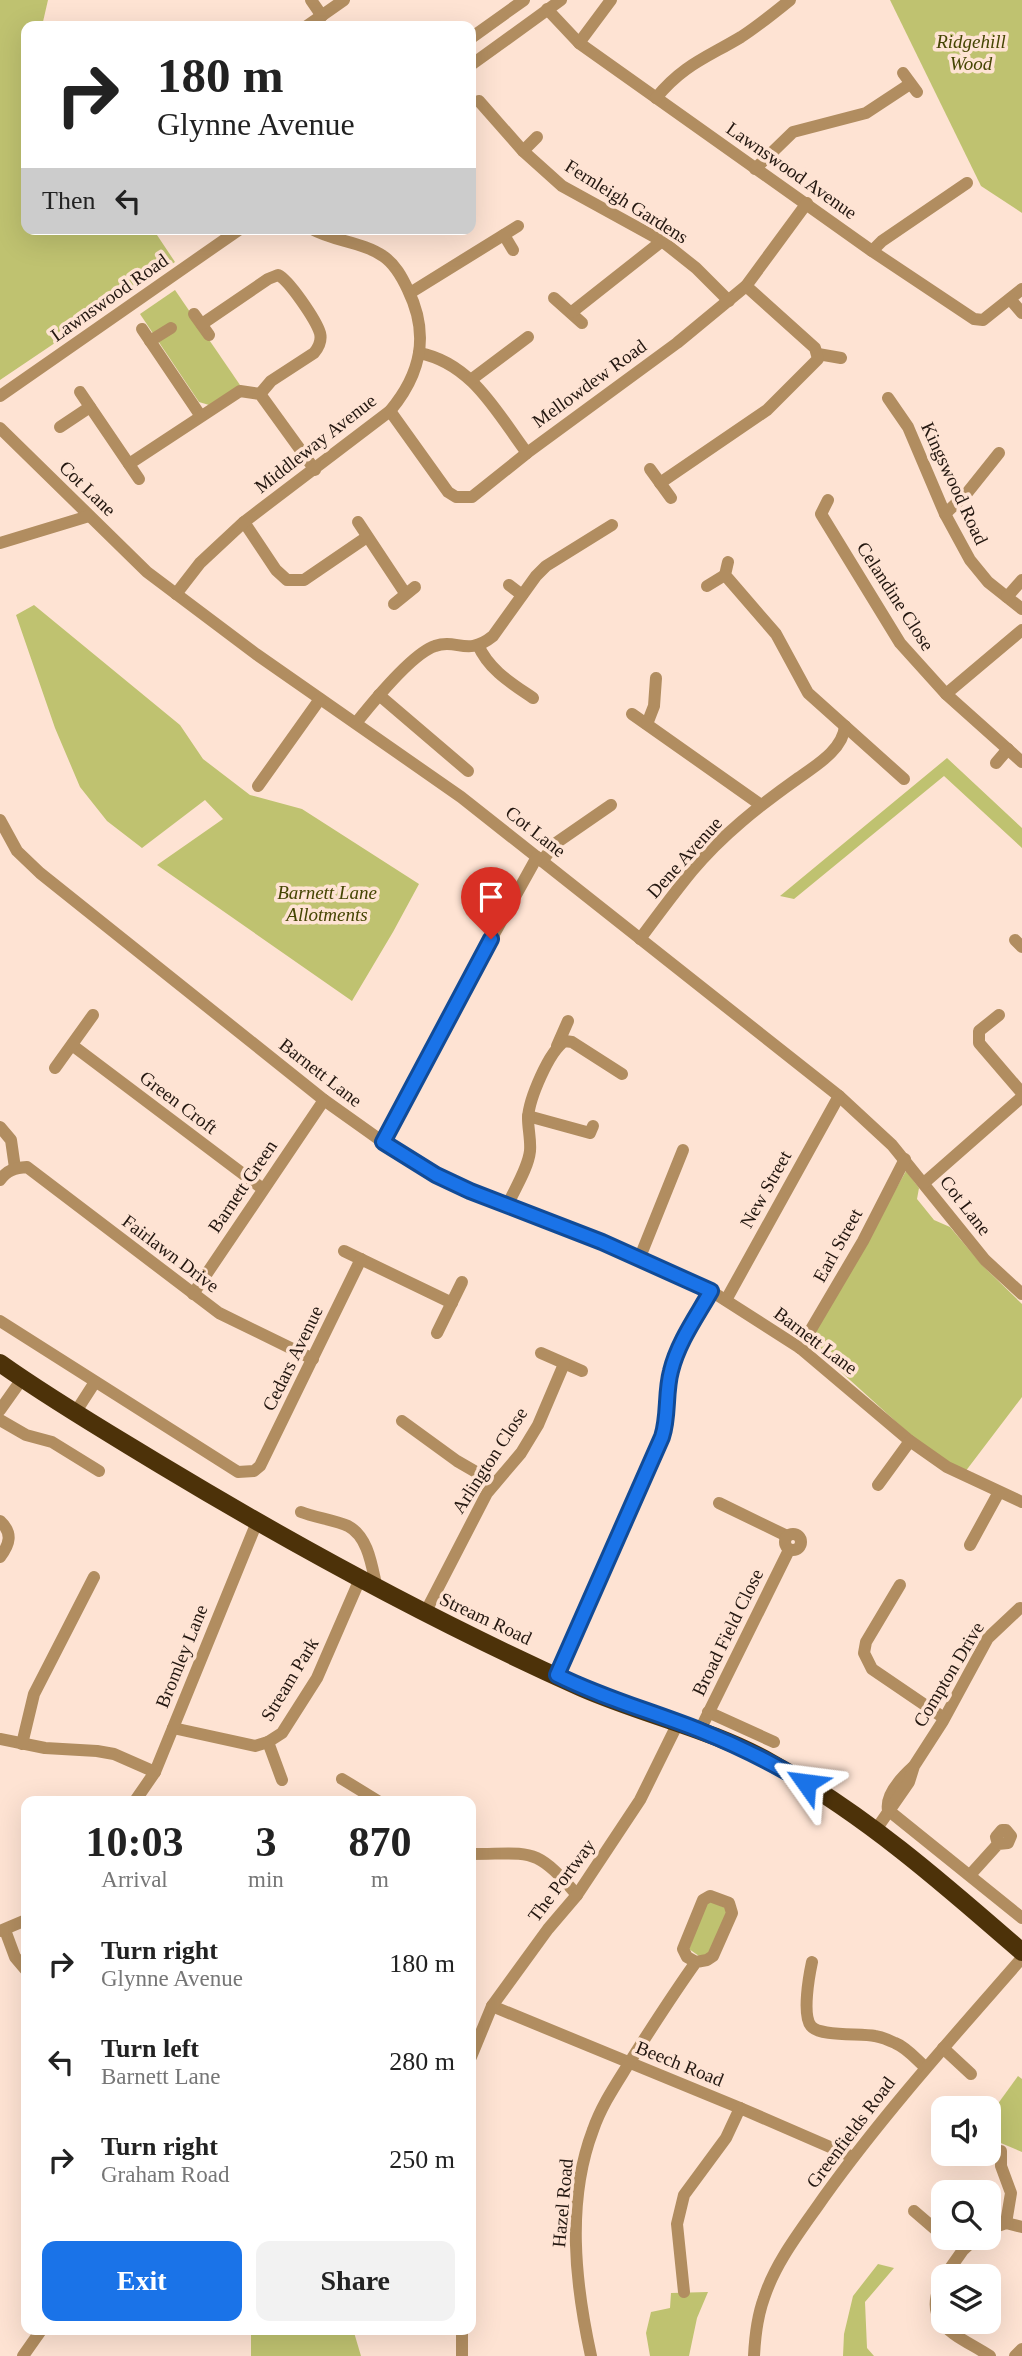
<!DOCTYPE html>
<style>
:root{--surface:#fff;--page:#f2f2f2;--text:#222;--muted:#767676;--accent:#1a73e8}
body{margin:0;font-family:Georgia,serif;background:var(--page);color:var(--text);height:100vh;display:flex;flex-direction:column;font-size:26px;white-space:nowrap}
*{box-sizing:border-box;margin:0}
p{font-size:23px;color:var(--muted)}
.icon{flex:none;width:38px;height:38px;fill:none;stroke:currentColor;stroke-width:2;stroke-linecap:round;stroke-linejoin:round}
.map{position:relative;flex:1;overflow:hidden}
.sheet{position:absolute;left:21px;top:1796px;width:455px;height:539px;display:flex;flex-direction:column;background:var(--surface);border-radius:14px;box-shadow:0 7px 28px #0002}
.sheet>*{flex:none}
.banner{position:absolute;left:21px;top:21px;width:455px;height:214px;border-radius:14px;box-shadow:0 7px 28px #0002;background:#fff;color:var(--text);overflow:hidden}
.buttons{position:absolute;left:931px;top:2096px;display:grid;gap:14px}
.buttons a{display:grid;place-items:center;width:70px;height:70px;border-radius:14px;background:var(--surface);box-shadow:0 7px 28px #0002;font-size:35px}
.pin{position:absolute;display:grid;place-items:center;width:60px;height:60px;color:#fff;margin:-72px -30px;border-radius:50% 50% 50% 0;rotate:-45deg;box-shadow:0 0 7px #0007}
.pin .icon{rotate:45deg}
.me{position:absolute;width:77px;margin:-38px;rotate:301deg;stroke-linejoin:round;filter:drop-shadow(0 0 5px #0008)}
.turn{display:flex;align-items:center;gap:24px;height:147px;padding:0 21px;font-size:32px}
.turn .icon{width:91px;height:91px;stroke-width:2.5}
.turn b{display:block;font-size:49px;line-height:60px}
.then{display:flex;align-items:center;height:66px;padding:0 21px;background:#0003;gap:14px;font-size:26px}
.eta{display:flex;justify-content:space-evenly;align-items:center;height:119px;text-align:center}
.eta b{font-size:42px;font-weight:700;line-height:49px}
.primary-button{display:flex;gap:14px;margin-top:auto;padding:14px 21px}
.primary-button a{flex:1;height:80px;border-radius:14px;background:var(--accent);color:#fff;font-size:28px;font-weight:700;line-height:80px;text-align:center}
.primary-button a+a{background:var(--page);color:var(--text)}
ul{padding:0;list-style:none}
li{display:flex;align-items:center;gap:21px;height:98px;padding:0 21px}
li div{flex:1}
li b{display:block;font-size:26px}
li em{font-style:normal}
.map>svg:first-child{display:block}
</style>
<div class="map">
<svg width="1022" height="2356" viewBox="0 0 1022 2356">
<rect width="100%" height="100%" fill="#fee3d3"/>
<g fill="#bfc270">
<polygon points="0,0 48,0 42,26 26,26 26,229 153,229 175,262 0,380"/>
<polygon points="890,0 1022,0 1022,213 981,186"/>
<polygon points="175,290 240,385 209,405 199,402 140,314"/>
<polygon points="34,605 180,725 203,759 250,795 302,809 419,884 393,932 352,1001 157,865 223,819 205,800 142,848 107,821 80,787 55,728 16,615"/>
<polygon points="947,758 1022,828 1022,848 944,776 794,899 780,896"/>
<polygon points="906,1171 919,1188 917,1199 934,1220 950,1227 982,1265 1022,1304 1022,1397 965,1472 924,1447 809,1343"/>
<polygon points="710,1901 728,1909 710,1955 699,1956 689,1949 707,1902"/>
<polygon points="1018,2076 1022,2079 1022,2152 989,2138 989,2116"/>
<polygon points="878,2264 894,2268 865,2302 867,2348 874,2356 843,2356 844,2334 853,2296"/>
<polygon points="708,2292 697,2318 689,2356 650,2356 646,2333 651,2312 670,2308 671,2293"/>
<polygon points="251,2329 275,2329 279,2334 353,2329 361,2356 251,2356"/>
</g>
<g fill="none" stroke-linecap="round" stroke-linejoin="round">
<g stroke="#b18d60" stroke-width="12">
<polyline points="311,0 322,16"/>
<polyline points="547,9 579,43 872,251 974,319 983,320 1022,289"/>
<polyline points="307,26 344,0"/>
<polyline points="471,38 524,0"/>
<polyline points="579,43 611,0"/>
<polyline points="471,65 561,0"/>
<polyline points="903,73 917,92"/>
<path d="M 656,98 C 683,65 706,58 741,37 C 758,26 774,13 790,0"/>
<polyline points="479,101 523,151 562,186 662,241 696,268 729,301"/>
<polyline points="523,151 537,137"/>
<polyline points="755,169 793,132 866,113 910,84"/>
<polyline points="504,235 513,250"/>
<polyline points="872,251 882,241 967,183"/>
<polyline points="410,293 518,226"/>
<polyline points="554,298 582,323"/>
<polyline points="1010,299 1022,313"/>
<polyline points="572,312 662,241"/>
<polyline points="194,314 209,335"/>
<path d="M 202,324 L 268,279 L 278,275 C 289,280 316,320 320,333 C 322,341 319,347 314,353 L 271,381 L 260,394"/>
<polyline points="142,329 200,415"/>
<polyline points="150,341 171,328"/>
<path d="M 419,353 C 472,363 497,413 527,453"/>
<polyline points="818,354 841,358"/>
<polyline points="472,379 528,337"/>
<polyline points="80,392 139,479"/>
<polyline points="0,396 240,229"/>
<polyline points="888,398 908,427 945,514 970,560 988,582 1022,609"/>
<polyline points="390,411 448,492 456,497 472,497 527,453 677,343 746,286 807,203"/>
<polyline points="60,427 90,407"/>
<polyline points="0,428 147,572 256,654 461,797 839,1096 892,1145 985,1260 1022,1294"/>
<polyline points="129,464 240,391 260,394 315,470"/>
<polyline points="650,469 671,498"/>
<polyline points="660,483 767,410 818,359 815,348 746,286"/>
<polyline points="828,500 821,514 900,643 946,694 1022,762"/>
<polyline points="945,514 967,493 999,453"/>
<polyline points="244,522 276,570 287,580 304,580 367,537"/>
<polyline points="358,522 405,593"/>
<polyline points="0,543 89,516"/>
<polyline points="728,562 725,575 776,634 808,693 904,779"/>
<polyline points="509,585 522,595"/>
<polyline points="707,586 725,575"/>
<path d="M 176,594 L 200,563 L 244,522 L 390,411 C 421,374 430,335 408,290 C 402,277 395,264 383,256 C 363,242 333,241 312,229"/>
<polyline points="1007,597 1022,580"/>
<polyline points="394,604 415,587"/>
<path d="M 478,645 C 489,670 511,683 533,698"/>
<polyline points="946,694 1022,630"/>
<polyline points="379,695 468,771"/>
<polyline points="632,714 761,805"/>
<path d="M 356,723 C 372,703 413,653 435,646 C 457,638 467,657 493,636 L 536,576 L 546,566 L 612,525"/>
<polyline points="647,724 654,706 656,678"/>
<polyline points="996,763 1008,749"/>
<polyline points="258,786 320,699"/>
<polyline points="0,820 17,851 40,873 324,1100 383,1142 436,1175 470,1191 602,1242 711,1291 800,1348 910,1441 947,1467 1022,1502"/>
<polyline points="542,861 556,843 611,805"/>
<path d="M 640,939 C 657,916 674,893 692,871 C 722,835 759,806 797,779 C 815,766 843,750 845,726"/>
<polyline points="1015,940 1022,947"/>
<polyline points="999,1015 979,1031 979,1043 1022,1093"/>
<polyline points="72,1045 263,1189"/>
<polyline points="557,1046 568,1021"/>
<polyline points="55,1068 93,1015"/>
<polyline points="528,1116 590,1133 593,1126"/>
<polyline points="0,1127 11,1140 15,1168"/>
<polyline points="383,1142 468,981 537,857"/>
<path d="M 0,1180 C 7,1170 15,1168 27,1167 L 219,1313 L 313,1359"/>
<polyline points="924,1183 1022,1097"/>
<path d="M 507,1206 C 514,1190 528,1169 530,1151 C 531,1140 528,1129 528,1118 C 529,1099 549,1051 565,1041 L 572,1042 L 622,1074"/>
<polyline points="344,1251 452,1303"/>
<polyline points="640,1257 683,1150"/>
<polyline points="193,1294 324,1100"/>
<polyline points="726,1300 839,1096"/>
<polyline points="0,1321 238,1472 254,1471 260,1466 361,1259"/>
<polyline points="437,1333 462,1282"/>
<polyline points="800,1348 863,1241 905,1159"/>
<polyline points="541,1353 582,1371"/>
<polyline points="0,1410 22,1379"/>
<polyline points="75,1413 95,1382"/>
<polyline points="0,1420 26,1435 52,1442 99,1471"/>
<polyline points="402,1421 457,1461 495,1483"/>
<polyline points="878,1485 910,1441"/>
<polyline points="719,1503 787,1536"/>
<path d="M 301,1512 C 314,1517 337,1521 348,1526 C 369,1537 372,1568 377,1589"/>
<path d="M 0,1521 C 13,1533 10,1544 0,1557"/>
<circle cx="793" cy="1542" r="8"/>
<polyline points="970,1545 999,1492"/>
<polyline points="900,1585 866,1642 864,1653 872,1669 944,1718"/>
<polyline points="425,1613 487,1493 521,1453 538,1425 564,1364"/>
<path d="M 557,1675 L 662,1438 C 669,1416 665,1393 671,1371 C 678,1342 697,1317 711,1291"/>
<polyline points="708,1712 774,1742"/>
<polyline points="173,1728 255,1746 268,1742 282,1733 317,1678 360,1579"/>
<polyline points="700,1730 789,1550"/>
<polyline points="0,1739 45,1748 97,1751 114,1754 155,1772"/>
<polyline points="268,1742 282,1780"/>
<polyline points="22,1744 34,1694 94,1577"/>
<polyline points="342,1779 378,1801"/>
<polyline points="135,1801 155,1772 257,1522"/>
<polyline points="888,1810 1022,1918"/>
<path d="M 888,1810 C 885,1794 902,1777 913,1767"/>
<polyline points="875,1831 909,1782 914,1766 943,1721 988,1638 1020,1608"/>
<path d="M 471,1854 C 532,1854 534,1845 577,1895"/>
<polyline points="970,1875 998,1844 1008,1843 1011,1836 1006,1830 1002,1830 996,1837 998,1844"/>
<polyline points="5,1930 15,1957 26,1970"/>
<polyline points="0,1931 26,1920"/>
<path d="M 812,1962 C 809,1976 802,2015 811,2026 C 820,2037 860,2033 875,2036 C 881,2037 889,2040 895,2043 C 906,2047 916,2059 925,2067"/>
<polyline points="492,2006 740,2108 853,2157"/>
<polyline points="943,2048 971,2074"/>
<polyline points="471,2057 492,2006 548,1929 577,1895 640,1800 678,1723"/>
<polyline points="1001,2151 1001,2166 1011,2193 1006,2223"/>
<polyline points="914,2211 943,2236"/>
<polyline points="989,2229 1006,2223 1022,2227"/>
<polyline points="944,2277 963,2250 976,2238"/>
<path d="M 943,2279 C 919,2325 958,2335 990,2356"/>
<polyline points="684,2292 677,2224 684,2195 726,2138 740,2108"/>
<polyline points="462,2329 462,2356"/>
<polyline points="23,2356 42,2329"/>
<path d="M 591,2356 C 575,2283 566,2201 593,2130 C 602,2104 617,2083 631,2060 C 652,2027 673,1994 696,1962 L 707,1960 L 713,1956 L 732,1913 L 729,1903 L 710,1896 L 703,1900 L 683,1949 L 687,1957 L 696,1962"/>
<path d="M 754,2356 C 755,2336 757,2317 764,2298 C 776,2261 802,2229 824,2197 C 885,2112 954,2036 1022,1958"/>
<polyline points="1015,2356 1022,2349"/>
</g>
<path stroke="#4d3209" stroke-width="18" d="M 0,1363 C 52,1400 107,1432 161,1465 C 297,1547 437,1623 582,1688 C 644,1715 711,1729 770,1762 C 862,1812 943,1883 1022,1952"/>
</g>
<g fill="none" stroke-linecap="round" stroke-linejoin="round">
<defs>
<path id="route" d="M 491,939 L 383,1142 L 436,1175 L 470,1191 L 602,1242 L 711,1291 C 697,1316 678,1342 671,1371 C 665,1393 669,1416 662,1437 L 557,1675 C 603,1698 651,1711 699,1730 C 736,1745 771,1762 806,1783"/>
</defs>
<use href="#route" stroke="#114b97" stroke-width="18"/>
<use href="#route" stroke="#1a73e8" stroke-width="12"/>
</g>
<g text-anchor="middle" stroke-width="7" stroke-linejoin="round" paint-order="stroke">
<g font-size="19" font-style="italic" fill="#454503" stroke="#fee3d3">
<text x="971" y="48">Ridgehill<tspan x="971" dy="22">Wood</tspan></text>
<text x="327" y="899">Barnett Lane<tspan x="327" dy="22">Allotments</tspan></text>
</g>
<g font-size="19" fill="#231710" stroke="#fee3d3">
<text transform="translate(792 170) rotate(35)" y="7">Lawnswood Avenue</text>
<text transform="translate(627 201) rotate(32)" y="7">Fernleigh Gardens</text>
<text transform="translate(109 297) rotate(-35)" y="7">Lawnswood Road</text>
<text transform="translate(589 383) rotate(-36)" y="7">Mellowdew Road</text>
<text transform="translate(315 443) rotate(-38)" y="7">Middleway Avenue</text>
<text transform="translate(955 483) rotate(65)" y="7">Kingswood Road</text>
<text transform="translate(88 488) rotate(44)" y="7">Cot Lane</text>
<text transform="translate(896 596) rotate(57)" y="7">Celandine Close</text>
<text transform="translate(536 831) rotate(38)" y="7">Cot Lane</text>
<text transform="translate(684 857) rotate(-48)" y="7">Dene Avenue</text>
<text transform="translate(321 1072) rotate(38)" y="7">Barnett Lane</text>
<text transform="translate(179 1102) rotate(37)" y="7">Green Croft</text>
<text transform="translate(242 1186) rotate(-56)" y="7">Barnett Green</text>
<text transform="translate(765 1189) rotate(-61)" y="7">New Street</text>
<text transform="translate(966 1205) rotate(52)" y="7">Cot Lane</text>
<text transform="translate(837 1245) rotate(-61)" y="7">Earl Street</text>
<text transform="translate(171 1253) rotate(37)" y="7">Fairlawn Drive</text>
<text transform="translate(816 1340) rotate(37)" y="7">Barnett Lane</text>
<text transform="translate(292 1358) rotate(-64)" y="7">Cedars Avenue</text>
<text transform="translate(489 1460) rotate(-57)" y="7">Arlington Close</text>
<text transform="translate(486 1618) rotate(25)" y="7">Stream Road</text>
<text transform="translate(727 1632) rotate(-64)" y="7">Broad Field Close</text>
<text transform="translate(181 1656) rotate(-68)" y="7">Bromley Lane</text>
<text transform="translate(948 1674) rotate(-59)" y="7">Compton Drive</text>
<text transform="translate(289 1679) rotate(-59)" y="7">Stream Park</text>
<text transform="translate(561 1880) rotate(-53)" y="7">The Portway</text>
<text transform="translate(680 2063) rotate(22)" y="7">Beech Road</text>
<text transform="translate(850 2132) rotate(-53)" y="7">Greenfields Road</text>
<text transform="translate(562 2203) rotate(-85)" y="7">Hazel Road</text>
</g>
</g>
</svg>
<div class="buttons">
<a><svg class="icon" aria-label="sound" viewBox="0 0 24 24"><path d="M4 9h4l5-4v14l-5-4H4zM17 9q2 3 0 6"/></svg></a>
<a><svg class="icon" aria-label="search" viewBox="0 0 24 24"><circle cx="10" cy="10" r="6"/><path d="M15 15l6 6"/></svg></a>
<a><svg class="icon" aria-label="layers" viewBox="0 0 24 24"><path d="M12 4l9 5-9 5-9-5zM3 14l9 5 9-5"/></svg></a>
</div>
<div class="pin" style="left:491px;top:939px;background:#d93025"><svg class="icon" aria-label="arrive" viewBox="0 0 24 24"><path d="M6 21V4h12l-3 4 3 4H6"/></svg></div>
<svg class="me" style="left:806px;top:1783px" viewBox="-20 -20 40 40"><path d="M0-17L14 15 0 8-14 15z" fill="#1a73e8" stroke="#fff" stroke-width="4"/></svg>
<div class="banner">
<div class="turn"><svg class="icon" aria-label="right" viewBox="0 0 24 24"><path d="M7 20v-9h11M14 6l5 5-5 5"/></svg><div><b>180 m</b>Glynne Avenue</div></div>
<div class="then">Then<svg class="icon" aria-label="left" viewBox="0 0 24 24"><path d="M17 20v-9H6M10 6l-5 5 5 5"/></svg></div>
</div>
<section class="sheet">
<div class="eta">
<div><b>10:03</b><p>Arrival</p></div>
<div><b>3</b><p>min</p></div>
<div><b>870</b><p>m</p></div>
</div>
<ul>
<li><svg class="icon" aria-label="right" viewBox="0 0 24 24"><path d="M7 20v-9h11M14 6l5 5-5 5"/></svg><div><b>Turn right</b><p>Glynne Avenue</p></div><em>180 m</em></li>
<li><svg class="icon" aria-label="left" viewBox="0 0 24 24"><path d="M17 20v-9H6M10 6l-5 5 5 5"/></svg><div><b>Turn left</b><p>Barnett Lane</p></div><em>280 m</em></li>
<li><svg class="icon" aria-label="right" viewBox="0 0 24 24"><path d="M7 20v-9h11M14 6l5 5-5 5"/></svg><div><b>Turn right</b><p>Graham Road</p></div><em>250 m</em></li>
</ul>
<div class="primary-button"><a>Exit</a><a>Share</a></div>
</section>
</div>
